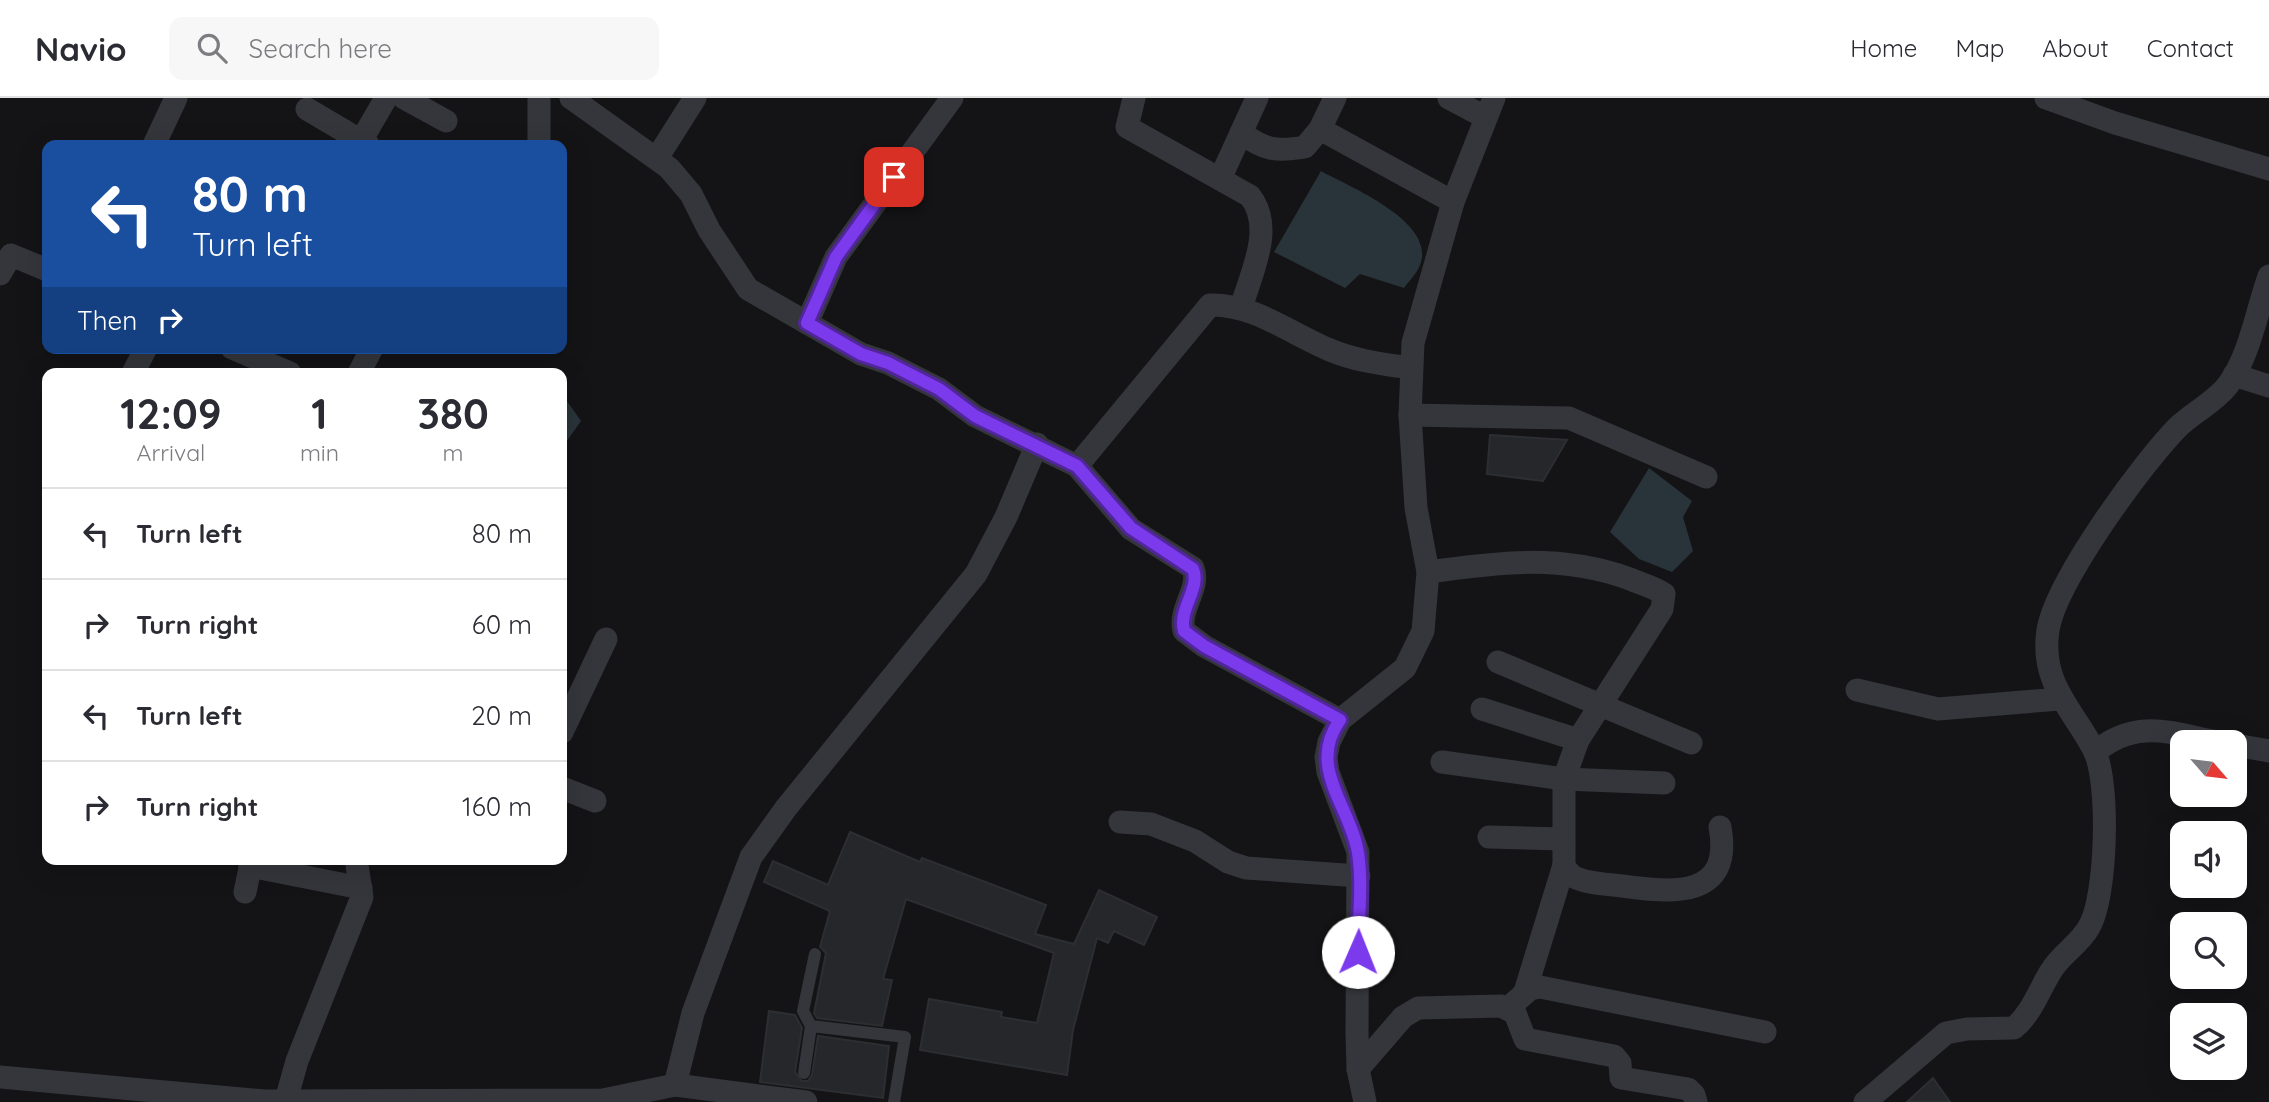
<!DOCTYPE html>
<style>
:root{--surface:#fff;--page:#f7f7f7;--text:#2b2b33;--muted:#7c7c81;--line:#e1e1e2}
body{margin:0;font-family:Quicksand,sans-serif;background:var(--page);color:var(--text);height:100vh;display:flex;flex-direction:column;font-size:26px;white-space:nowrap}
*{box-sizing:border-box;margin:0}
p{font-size:23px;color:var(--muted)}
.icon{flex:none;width:38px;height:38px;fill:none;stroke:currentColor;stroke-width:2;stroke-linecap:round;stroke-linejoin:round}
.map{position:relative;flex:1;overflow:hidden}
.panel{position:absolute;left:42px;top:270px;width:525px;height:497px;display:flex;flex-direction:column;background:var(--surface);border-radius:14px;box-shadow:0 7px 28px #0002}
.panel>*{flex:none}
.banner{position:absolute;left:42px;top:42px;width:525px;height:214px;border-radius:14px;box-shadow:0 7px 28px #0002;background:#1a4fa0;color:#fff;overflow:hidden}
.needle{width:46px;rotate:118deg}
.buttons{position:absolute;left:2170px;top:632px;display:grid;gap:14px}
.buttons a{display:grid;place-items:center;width:77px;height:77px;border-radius:14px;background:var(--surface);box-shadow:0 7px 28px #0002;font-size:35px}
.pin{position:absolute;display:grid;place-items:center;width:60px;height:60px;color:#fff;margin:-30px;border-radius:14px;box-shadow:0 4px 10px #0006}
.me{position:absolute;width:77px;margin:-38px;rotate:1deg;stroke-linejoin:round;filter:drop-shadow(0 0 5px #0008)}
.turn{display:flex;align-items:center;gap:24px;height:147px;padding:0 35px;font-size:32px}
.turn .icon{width:91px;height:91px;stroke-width:2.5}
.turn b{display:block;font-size:49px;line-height:60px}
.then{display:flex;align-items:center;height:66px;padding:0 35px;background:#0003;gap:14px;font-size:26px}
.eta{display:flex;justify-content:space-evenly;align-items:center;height:119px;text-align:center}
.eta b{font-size:42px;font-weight:700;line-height:49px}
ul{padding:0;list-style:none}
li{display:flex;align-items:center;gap:21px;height:91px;padding:0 35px;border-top:2px solid var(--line)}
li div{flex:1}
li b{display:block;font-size:26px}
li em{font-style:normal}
header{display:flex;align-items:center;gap:42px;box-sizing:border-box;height:98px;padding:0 35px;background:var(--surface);border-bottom:2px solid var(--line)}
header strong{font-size:33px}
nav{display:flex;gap:38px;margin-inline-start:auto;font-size:24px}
.search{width:490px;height:63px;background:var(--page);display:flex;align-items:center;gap:18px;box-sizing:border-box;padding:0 24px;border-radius:14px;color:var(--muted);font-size:26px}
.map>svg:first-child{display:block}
</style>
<header>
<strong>Navio</strong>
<div class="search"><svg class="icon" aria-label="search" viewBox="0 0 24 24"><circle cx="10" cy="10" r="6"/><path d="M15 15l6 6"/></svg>Search here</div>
<nav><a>Home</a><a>Map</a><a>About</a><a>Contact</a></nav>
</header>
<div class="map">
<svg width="2269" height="1004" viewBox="0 0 2269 1004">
<rect width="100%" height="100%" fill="#141416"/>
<g fill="#29333a">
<path d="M 1321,73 C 1350,89 1437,124 1420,167 C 1417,175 1409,183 1404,190 L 1360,176 L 1345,190 L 1274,154 Z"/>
<polygon points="562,296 581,323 562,350"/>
<polygon points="1649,370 1692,403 1683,419 1693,453 1672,474 1639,461 1610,434"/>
</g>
<g fill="#26272a" stroke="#2d2e32" stroke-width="2">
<polygon points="1490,337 1567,342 1543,383 1487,376"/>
<polygon points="850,734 920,764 922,760 1046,807 1035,836 1074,846 1099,792 1157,819 1144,847 1114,833 1108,845 1097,840 1073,932 1067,977 920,952 929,901 1002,914 1001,919 1037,925 1054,855 906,801 883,881 892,882 882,928 817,920 814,915 826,855 820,849 830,813 764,784 773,763 828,787"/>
<polygon points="769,913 795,917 802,930 795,974 802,983 808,983 812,977 818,938 889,948 883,1000 760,984"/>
<polygon points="1933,980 1950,1004 1907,1004"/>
</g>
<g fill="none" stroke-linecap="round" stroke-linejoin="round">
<g stroke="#34363b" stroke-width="12">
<polyline points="815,856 803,913 811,928 905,939 894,1004"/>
<polyline points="804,975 811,928"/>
</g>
<g stroke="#34363b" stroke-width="23">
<polyline points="404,0 446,23"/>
<polyline points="539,0 539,47"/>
<polyline points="571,0 669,70 691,96 709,132 748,191 861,256 888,265 939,291 975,318 1077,368"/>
<path d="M 1134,0 L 1127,29 L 1250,98 C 1275,130 1251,175 1241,210"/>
<polyline points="1449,0 1485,19"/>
<polyline points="2046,0 2115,25 2269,71"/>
<polyline points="307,11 368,47"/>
<polyline points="1320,31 1335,0"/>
<path d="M 1241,35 C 1265,52 1275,54 1305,49 L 1320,31 L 1453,104"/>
<polyline points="361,43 386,0"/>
<polyline points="154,47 176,0"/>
<polyline points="657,60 695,0"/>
<polyline points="1220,81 1257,0"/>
<polyline points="0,176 11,157 47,172"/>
<polyline points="807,225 836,159 952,0"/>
<polyline points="232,250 290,275"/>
<polyline points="133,275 146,250"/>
<polyline points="359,275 372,250"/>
<polyline points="2234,277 2269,288"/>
<polyline points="1410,317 1569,320 1706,379"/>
<path d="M 1428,474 C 1499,464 1561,456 1630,481 C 1641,486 1654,489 1664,496 L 1662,511 L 1578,642 L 1564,681 L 1564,767 C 1566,773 1569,776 1574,779 C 1588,786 1607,786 1622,788 C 1673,795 1733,801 1720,729"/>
<polyline points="1498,564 1691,645"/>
<polyline points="1857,592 1938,611 2060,601"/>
<polyline points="1482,611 1578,642"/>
<path d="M 1340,622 L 1204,548 L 1184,533 C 1178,511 1201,490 1193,470 L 1131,431 L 1077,368 L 1210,207 C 1254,206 1291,236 1330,252 C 1356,263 1383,266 1410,270"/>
<polyline points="562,634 606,541"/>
<polyline points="2235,647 2269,653"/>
<path d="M 2095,654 C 2137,620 2170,635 2218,644"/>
<polyline points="1442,664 1564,681 1664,685"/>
<polyline points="562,690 595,703"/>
<polyline points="1120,724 1151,726 1195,743 1228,764 1246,770 1359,778"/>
<polyline points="1489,739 1563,741"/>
<polyline points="250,768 361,790"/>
<polyline points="245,794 252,761"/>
<polyline points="1525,894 1564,767"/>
<polyline points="1508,910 1530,891 1540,889 1765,934"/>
<polyline points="1358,971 1403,919 1418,910 1501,908 1515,915 1525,941 1614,958 1620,965 1621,980 1688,991 1694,997 1696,1004"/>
<polyline points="0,979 265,1003 603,1002 675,987 806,1004"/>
<polyline points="675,987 693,915 751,759 786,710 976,476 1006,419 1037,346"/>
<polyline points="286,1002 297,963 362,799 356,761"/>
<polyline points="1365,1004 1358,971 1357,936 1358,754 1328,674 1326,659 1329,644 1340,622 1405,570 1423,533 1428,474 1416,410 1410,317 1413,245 1453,104 1494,0"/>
<path d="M 1865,1004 L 1946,935 L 1967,931 L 2014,930 C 2032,915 2039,892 2051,873 C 2061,856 2080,846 2089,829 C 2107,799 2110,683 2094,652 C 2072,610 2040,585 2048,532 C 2056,483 2143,364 2179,328 C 2195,313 2215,304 2228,287 C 2250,257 2257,212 2269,178"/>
</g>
</g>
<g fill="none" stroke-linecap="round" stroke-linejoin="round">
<defs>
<path id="route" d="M 894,79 L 836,159 L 807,225 L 861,256 L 888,265 L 939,291 L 975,318 L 1077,368 L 1131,430 L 1193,471 C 1201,490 1178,511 1184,533 L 1204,548 L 1340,622 C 1306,669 1351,709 1358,755 C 1363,787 1358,822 1358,854"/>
</defs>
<use href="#route" stroke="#51269a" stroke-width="18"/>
<use href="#route" stroke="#7c3aed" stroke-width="12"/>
</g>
</svg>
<div class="buttons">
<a><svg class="needle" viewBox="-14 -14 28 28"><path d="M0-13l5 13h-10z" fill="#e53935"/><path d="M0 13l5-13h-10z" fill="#7c7c81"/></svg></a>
<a><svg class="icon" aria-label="sound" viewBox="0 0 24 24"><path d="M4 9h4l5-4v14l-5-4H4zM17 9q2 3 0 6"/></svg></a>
<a><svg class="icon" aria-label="search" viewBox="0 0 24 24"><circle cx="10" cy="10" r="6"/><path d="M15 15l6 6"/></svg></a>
<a><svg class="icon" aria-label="layers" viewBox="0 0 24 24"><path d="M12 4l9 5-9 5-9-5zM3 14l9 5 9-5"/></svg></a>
</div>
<div class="pin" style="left:894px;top:79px;background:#d93025"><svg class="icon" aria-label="arrive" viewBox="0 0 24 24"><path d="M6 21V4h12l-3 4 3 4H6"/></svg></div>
<svg class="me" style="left:1358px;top:854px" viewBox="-20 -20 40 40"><circle r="19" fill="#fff"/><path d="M0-13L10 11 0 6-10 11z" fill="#7c3aed"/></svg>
<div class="banner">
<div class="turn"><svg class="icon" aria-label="left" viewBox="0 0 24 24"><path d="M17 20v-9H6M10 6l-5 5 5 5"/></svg><div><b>80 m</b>Turn left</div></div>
<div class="then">Then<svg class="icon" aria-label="right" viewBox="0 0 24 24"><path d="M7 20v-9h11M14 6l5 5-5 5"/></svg></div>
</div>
<section class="panel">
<div class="eta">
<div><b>12:09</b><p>Arrival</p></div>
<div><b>1</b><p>min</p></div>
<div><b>380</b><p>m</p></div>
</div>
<ul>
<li><svg class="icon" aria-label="left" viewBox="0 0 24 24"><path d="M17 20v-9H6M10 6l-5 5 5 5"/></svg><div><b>Turn left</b></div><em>80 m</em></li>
<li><svg class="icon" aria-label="right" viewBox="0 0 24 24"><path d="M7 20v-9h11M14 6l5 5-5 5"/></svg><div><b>Turn right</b></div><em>60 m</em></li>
<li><svg class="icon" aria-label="left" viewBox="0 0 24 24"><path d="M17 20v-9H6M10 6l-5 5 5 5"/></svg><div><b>Turn left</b></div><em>20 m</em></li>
<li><svg class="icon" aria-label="right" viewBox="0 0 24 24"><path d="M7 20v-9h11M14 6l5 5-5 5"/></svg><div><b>Turn right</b></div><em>160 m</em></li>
</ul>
</section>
</div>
